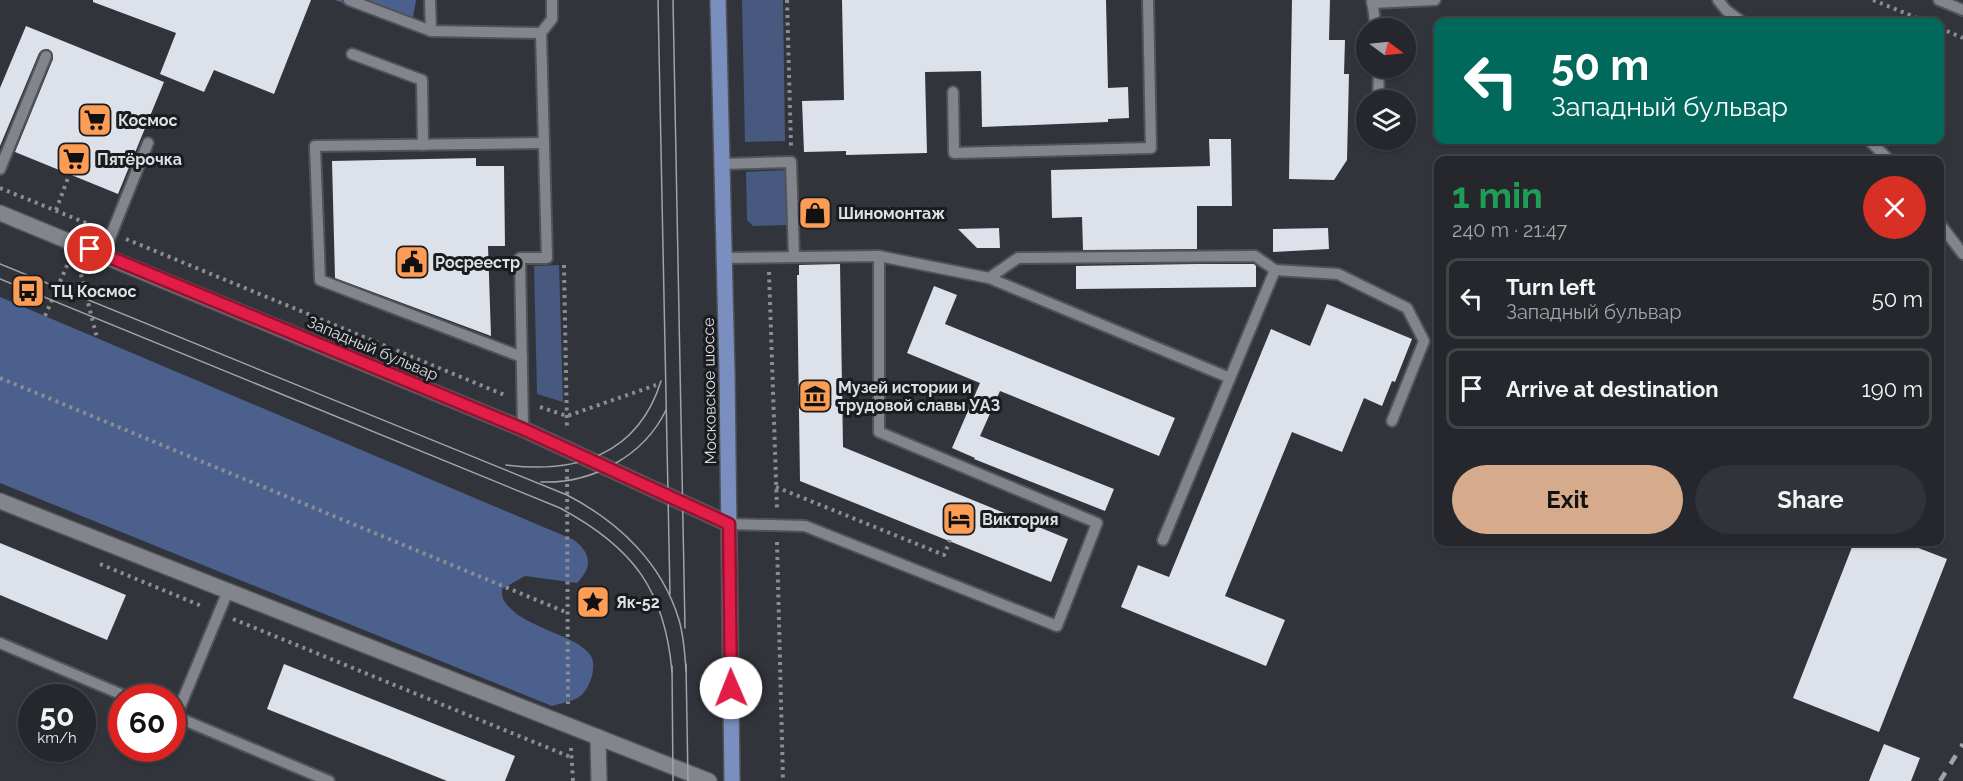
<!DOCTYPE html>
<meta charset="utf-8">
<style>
:root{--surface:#25272c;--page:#313338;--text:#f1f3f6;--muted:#a3a5a9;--line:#424448;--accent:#d6ab8b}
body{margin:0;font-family:Raleway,sans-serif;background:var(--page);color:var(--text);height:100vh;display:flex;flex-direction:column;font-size:22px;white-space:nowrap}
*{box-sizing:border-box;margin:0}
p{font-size:20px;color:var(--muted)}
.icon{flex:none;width:33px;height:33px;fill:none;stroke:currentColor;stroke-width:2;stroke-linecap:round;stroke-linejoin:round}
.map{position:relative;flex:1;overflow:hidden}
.drawer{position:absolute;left:1434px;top:156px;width:510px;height:390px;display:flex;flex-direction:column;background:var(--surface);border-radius:12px;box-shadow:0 2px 4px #0004,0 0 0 2px var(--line)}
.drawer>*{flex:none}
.banner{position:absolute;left:1434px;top:18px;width:510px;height:126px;border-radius:12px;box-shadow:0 2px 4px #0004,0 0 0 2px var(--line);background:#00695c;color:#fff;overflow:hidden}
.needle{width:39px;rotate:105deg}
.buttons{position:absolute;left:1356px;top:18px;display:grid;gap:12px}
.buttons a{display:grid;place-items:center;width:60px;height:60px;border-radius:50%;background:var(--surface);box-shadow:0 2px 4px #0004,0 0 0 2px var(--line);font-size:30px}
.speed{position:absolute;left:18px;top:684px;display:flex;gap:12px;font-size:30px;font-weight:700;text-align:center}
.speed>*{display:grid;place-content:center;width:78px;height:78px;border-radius:50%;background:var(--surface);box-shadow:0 2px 4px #0004,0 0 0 2px var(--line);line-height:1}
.speed small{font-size:15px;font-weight:400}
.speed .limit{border:9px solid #d22;background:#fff;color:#111}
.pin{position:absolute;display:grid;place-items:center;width:51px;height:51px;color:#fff;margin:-26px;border:3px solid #fff;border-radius:50%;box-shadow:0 2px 6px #0007}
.me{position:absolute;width:66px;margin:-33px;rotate:359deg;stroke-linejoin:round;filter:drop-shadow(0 0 4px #0008)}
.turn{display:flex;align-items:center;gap:21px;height:126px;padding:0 18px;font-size:27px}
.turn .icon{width:78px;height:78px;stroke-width:2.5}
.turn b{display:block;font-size:42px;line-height:51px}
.round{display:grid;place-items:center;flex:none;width:63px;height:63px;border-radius:32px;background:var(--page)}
.overview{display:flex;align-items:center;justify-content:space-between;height:102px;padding:0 18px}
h1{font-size:36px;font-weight:700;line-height:45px;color:#1e9e55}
.action{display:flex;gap:12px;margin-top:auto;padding:12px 18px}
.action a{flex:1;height:69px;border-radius:36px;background:var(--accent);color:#111;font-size:24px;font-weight:700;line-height:69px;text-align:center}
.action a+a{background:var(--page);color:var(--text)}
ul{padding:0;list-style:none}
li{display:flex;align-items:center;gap:18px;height:81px;margin:0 12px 9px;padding:0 6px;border:3px solid var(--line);border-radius:12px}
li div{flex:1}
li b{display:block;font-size:22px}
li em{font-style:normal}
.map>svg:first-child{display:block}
</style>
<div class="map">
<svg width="1963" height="781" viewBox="0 0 1963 781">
<rect width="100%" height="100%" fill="#31343a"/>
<g fill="#48597f">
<polygon points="742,0 783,0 785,141 745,142"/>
<polygon points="786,170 787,225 753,226 747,220 746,172"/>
<polygon points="559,265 563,402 537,394 534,266"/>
</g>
<g fill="#4c608d">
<polygon points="335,0 416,0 413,17 386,19"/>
<path d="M 0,297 L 574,540 C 591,553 593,567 577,583 L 525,576 L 502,589 C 502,593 502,599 505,602 C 522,628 579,635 591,656 C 595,663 593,672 591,679 C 583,701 573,700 552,706 L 0,483 Z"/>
</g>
<g fill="#dde1e9">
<polygon points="93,0 311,0 274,94 214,70 204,92 160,74 176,33 93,2"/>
<polygon points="842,0 1106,0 1108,88 1128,87 1129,118 1108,119 1108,122 982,127 981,71 925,72 927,153 846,155 846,151 804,152 802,101 844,100"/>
<polygon points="1292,0 1330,0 1329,40 1345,40 1344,74 1349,74 1347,160 1334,180 1289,179"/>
<polygon points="26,26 164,82 118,194 15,152 53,59 52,52 48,49 42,50 39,53 0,146 0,88"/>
<polygon points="1209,139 1231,139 1232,206 1197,206 1197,249 1083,250 1082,217 1052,218 1051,170 1210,166"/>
<polygon points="476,158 476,166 504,166 505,246 488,246 491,336 335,278 332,161"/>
<polygon points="999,228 1000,248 977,248 958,229"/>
<polygon points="1328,228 1329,249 1273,252 1273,229"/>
<polygon points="840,264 843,447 1068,539 1051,582 800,481 797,275 799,275 799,265"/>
<polygon points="1197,264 1254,264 1256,266 1256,287 1076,289 1076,266"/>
<polygon points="934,286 957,295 945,324 1175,418 1159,456 1000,391 980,436 1114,489 1105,511 974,459 975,458 952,448 980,383 907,353"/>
<polygon points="1327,304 1412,339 1395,382 1392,381 1382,406 1364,398 1342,452 1292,432 1225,596 1285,620 1266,666 1121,607 1138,565 1169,577 1271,329 1310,346"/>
<polygon points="1854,542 1903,542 1947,559 1879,732 1793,698"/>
<polygon points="0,543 126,595 107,640 0,595"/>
<polygon points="284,664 515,756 505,781 447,781 267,709"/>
<polygon points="1884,744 1920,758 1911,781 1869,781"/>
</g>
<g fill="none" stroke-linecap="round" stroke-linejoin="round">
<defs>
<g id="service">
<polyline points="349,0 431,31"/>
<polyline points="430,0 431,31 541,33"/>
<polyline points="1372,0 1376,28"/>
<polyline points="1718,0 1726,10 1742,22"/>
<polyline points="1939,0 1963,10"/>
<polyline points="1372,3 1435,0"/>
<polyline points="352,54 422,80 423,145"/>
<polyline points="953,92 954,153 1151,148 1148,0"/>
<polyline points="1378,100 1379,68"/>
<polyline points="1869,140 1889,160"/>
<polyline points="721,164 791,162 794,257"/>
<polyline points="0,169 46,56"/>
<polyline points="1940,224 1963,254"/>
<polyline points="103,255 148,143"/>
<polyline points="879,256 989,278 1230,378 1275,270 1338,274 1407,308 1424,341 1392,421"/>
<polyline points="724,258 879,256 879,432 1097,523 1057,626 805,526 729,524"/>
<polyline points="989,278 1018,258 1255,256 1275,270"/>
<polyline points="522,357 320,280 315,146 544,143"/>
<polyline points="523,429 520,258 547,258 541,33 552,19 552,0"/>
<polyline points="1163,540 1230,378"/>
<polyline points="0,643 130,698"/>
<polyline points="172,715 329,781"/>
<polyline points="172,726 228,591"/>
<polyline points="162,753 164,748"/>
</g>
<polyline id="minor" points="598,737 599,781"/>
<g id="tertiary">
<polyline points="0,213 523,429 729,524"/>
<polyline points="0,501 709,781"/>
</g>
<polyline id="primary" points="718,0 727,374 732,781"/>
</defs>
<use href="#service" stroke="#505357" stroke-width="14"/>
<use href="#minor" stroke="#505357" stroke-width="18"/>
<use href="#tertiary" stroke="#505357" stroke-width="18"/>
<use href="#primary" stroke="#505357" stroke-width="18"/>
<g stroke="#8b8d92" stroke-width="4" stroke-dasharray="3 4.5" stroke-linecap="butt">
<polyline points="787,0 791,146"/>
<polyline points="1873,0 1927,22"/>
<polyline points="1940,28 1963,38"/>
<polyline points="0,188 96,227"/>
<polyline points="56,210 68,178"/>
<polyline points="126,239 507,396"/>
<polyline points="564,265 567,428"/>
<polyline points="79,267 97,338"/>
<polyline points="769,272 777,510"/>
<polyline points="45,316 69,261"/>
<polyline points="0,378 568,613"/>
<polyline points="540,407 567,416 656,385"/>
<polyline points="567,469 568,704"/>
<polyline points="776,487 944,555 950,540"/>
<polyline points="777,542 783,781"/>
<polyline points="100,564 204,607"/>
<polyline points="233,619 573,758"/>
<polyline points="571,748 573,781"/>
</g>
<use href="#service" stroke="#82858c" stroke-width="10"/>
<use href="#minor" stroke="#82858c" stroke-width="15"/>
<use href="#tertiary" stroke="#82858c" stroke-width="15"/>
<use href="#primary" stroke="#7a8fbf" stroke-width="15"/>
<g stroke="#a0a3a7" stroke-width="1.5">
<polyline points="658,0 670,594"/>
<polyline points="673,0 685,628"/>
<path d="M 0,264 L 567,495 C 619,522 662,563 679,620 C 684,637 685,654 686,671"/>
<path d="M 0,279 L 560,508 C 633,547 665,590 672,672"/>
<path d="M 506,465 C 576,474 638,455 661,381"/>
<path d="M 541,482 C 592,484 644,456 666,410"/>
<polyline points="686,664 688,781"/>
<polyline points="672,666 673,781"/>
</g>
<polyline stroke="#a0a3a7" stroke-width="4.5" stroke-dasharray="10 10" stroke-linecap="butt" points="1940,781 1963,744"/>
</g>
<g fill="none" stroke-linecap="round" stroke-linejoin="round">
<defs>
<polyline id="route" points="90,249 523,429 729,524 731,688"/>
</defs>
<use href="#route" stroke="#92132f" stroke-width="15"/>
<use href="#route" stroke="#e11d48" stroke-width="10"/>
</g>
<defs>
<symbol id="supermarket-square" viewBox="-11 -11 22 22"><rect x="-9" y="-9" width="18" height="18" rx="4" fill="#fd9d55" stroke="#1b1c1f"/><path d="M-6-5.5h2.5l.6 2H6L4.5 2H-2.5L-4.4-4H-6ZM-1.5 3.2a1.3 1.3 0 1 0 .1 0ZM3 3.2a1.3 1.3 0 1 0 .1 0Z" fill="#111"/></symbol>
<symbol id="shop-square" viewBox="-11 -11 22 22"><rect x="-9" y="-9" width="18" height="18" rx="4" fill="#fd9d55" stroke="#1b1c1f"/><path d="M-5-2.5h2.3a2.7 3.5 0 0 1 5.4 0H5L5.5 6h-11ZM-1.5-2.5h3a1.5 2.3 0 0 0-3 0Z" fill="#111"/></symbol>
<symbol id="civic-square" viewBox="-11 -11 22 22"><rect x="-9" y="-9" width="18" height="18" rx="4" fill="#fd9d55" stroke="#1b1c1f"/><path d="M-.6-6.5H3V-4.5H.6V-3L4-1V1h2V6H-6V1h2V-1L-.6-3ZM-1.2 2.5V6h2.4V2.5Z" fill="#111"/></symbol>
<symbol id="bus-square" viewBox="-11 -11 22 22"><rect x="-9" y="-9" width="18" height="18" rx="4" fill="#fd9d55" stroke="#1b1c1f"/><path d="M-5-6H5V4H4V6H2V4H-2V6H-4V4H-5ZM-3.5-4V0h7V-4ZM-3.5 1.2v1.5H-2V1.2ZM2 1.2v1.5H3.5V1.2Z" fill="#111"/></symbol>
<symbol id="museum-square" viewBox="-11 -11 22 22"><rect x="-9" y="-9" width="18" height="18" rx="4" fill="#fd9d55" stroke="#1b1c1f"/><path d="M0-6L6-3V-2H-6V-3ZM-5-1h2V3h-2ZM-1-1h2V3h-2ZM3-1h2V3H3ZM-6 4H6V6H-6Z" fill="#111"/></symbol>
<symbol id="hotel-square" viewBox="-11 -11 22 22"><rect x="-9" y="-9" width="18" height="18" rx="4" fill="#fd9d55" stroke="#1b1c1f"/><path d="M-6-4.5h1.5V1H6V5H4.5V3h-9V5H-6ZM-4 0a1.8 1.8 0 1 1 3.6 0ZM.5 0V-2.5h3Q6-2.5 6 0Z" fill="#111"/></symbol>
<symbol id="sight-square" viewBox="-11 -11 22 22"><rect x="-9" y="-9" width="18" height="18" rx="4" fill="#fd9d55" stroke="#1b1c1f"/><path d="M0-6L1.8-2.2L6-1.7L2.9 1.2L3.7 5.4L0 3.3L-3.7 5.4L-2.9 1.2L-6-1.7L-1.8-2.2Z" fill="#111"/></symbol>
</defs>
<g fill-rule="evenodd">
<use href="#supermarket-square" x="76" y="101" width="38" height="38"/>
<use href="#supermarket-square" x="55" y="140" width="38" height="38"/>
<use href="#shop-square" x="796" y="194" width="38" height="38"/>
<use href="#civic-square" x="393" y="243" width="38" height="38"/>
<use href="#bus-square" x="9" y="272" width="38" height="38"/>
<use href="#museum-square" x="796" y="377" width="38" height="38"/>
<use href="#hotel-square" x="940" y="500" width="38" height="38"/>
<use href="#sight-square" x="574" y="583" width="38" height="38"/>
</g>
<g text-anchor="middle" stroke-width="6" stroke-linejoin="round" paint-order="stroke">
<g font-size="16" font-weight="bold" fill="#dddfe3" stroke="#1b1c1f" text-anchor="start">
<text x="118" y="126">Космос</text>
<text x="97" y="165">Пятёрочка</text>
<text x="838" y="219">Шиномонтаж</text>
<text x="435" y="268">Росреестр</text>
<text x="51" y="297">ТЦ Космос</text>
<text x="838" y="393">Музей истории и<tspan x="838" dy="18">трудовой славы УАЗ</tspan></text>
<text x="982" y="525">Виктория</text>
<text x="616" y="608">Як-52</text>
</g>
<g font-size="16" fill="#dddfe3" stroke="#1b1c1f">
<text transform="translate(373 348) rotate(23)" y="6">Западный бульвар</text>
<text transform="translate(709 391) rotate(-91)" y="6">Московское шоссе</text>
</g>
</g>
</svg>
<div class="buttons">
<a><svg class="needle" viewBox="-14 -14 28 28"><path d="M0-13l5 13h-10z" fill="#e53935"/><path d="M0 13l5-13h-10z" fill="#a3a5a9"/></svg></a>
<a><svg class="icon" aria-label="layers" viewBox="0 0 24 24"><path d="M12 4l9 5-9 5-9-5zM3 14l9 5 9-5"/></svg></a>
</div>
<div class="speed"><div>50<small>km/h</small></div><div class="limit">60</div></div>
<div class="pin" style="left:90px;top:249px;background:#d93025"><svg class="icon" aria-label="arrive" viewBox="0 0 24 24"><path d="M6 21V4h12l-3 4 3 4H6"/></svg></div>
<svg class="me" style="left:731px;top:688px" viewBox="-20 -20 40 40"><circle r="19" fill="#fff"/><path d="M0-13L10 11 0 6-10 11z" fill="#e11d48"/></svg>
<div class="banner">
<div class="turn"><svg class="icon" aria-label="left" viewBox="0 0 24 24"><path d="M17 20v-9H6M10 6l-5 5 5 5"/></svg><div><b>50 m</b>Западный бульвар</div></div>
</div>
<section class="drawer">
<div class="overview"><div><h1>1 min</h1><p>240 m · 21:47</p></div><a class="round" style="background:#d93025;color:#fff"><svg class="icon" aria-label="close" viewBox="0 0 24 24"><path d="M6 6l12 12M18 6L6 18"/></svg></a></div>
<ul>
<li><svg class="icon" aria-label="left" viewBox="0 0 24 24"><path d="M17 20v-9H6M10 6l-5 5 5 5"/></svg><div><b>Turn left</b><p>Западный бульвар</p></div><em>50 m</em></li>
<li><svg class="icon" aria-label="arrive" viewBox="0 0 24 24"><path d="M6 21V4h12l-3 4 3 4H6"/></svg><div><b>Arrive at destination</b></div><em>190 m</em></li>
</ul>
<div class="action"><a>Exit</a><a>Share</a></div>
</section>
</div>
